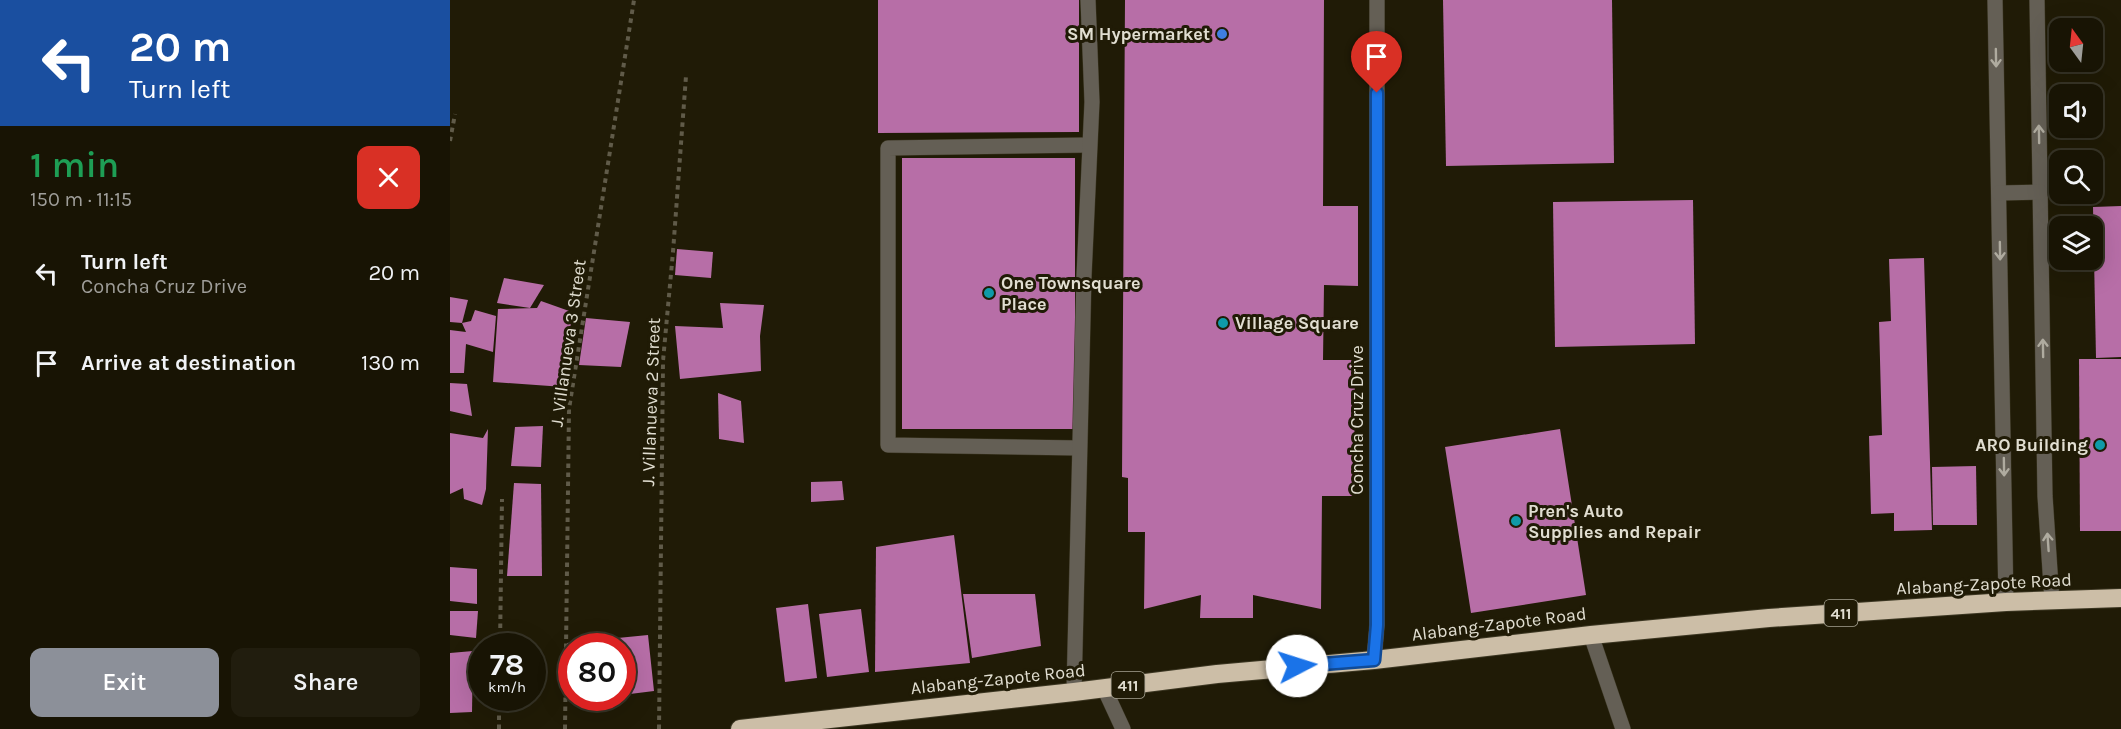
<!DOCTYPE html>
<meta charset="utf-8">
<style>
:root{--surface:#181404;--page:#211d0e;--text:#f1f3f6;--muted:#9f9e9a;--line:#363326;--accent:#8c9099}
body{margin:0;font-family:Karla,sans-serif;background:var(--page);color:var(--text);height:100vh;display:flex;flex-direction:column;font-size:22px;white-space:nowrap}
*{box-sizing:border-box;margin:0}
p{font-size:20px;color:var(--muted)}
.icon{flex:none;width:33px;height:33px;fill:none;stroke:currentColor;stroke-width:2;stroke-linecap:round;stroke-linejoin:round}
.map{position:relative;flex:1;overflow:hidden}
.side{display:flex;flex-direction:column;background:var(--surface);width:450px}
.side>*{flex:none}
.top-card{background:#1a4fa0;color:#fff;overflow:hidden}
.needle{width:39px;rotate:345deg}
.fabs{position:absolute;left:1599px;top:18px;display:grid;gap:12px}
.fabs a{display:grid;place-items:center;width:54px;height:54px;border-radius:12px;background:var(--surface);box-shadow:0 6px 24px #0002,0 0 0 2px var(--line);font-size:30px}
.speed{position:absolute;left:18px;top:633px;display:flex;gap:12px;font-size:30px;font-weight:700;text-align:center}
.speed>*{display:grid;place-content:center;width:78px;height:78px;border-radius:50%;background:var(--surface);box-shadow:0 6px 24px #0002,0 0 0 2px var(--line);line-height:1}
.speed small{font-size:15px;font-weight:400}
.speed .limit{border:9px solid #d22;background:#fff;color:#111}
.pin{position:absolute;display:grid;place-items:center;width:51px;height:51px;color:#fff;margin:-62px -26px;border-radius:50% 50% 50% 0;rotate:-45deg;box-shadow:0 0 6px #0007}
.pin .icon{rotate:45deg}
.me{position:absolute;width:66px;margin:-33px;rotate:85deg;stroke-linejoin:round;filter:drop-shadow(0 0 4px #0008)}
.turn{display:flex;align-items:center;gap:21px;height:126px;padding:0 30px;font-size:27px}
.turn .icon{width:78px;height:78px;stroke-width:2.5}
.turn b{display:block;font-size:42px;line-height:51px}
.round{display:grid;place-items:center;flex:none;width:63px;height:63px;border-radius:12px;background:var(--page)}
.summary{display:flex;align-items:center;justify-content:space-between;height:102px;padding:0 30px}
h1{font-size:36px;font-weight:600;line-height:45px;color:#1e9e55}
.cta{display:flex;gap:12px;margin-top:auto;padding:12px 30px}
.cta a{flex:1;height:69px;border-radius:12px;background:var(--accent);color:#fff;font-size:24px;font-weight:600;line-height:69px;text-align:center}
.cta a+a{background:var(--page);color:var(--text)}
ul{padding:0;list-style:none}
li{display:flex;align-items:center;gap:18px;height:90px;padding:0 30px}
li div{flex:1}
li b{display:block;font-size:22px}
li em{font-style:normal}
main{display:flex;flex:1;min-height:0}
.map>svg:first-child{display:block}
</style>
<main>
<section class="side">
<div class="top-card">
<div class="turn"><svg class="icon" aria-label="left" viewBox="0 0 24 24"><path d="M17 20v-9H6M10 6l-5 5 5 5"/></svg><div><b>20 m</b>Turn left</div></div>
</div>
<div class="summary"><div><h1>1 min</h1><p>150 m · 11:15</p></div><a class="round" style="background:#d93025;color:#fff"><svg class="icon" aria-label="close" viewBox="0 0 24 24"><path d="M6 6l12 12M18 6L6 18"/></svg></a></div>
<ul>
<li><svg class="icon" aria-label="left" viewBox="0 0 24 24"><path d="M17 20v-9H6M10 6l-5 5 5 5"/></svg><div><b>Turn left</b><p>Concha Cruz Drive</p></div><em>20 m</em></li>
<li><svg class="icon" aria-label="arrive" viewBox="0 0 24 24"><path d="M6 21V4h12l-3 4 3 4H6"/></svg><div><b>Arrive at destination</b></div><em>130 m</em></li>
</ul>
<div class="cta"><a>Exit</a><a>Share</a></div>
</section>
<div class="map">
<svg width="1671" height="729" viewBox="0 0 1671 729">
<rect width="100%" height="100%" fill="#201b06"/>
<g fill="#b76ea7">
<polygon points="428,0 629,0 629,132 428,133"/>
<polygon points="675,0 874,0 873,206 908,206 908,286 874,285 873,360 905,360 904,496 872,496 871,609 803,595 803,618 750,618 751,595 694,609 695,532 678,532 678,478 672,477"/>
<polygon points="993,0 1162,0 1164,163 996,166"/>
<rect x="452" y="158" width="173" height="271"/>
<polygon points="1243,200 1245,344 1105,347 1103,202"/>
<polygon points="1671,206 1671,357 1646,358 1643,207"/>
<polygon points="227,249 263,252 261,278 225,275"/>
<polygon points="1474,258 1482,530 1444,531 1444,513 1421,514 1419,436 1432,435 1429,322 1441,321 1439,259"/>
<polygon points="54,278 94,285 80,308 47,303"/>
<polygon points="0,297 18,300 12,323 0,322"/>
<polygon points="91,301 122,312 114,387 43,382 48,309 87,308"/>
<polygon points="270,303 314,305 310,336 311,371 230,379 225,326 273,328"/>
<polygon points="25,310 46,316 43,352 16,344 14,373 0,373 0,330 16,332 12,323 21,321"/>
<polygon points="136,318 180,322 171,367 129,365"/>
<polygon points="1629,359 1671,359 1671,531 1630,531"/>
<polygon points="0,383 17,384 22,416 0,411"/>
<polygon points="268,393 291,401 294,443 269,439"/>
<polygon points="93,426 91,467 61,466 65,427"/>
<polygon points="38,429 36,489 32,505 14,499 13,488 0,494 0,433 33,438"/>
<polygon points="1110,429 1136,595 1021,613 995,447"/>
<polygon points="1526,466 1527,525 1483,525 1482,467"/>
<polygon points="392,481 394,500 361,502 361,482"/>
<polygon points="64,483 91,484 92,576 57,576"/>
<polygon points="504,535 520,663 425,672 426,547"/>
<polygon points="0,567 27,569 27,604 0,601"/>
<polygon points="513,594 585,594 591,646 522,658"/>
<polygon points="358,604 367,678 335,682 326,608"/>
<polygon points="411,609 419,672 377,677 369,614"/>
<polygon points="0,611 28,611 26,638 0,635"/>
<polygon points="198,635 204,691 172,695 172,646 122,646 122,672 120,672 117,643"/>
<polygon points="23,651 22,712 0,713 0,653"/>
</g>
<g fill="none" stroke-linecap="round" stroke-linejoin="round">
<defs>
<g id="minor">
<polyline points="1545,0 1556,602"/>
<polyline points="1587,0 1595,496 1602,601"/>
<polyline points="1549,193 1590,192"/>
<polyline points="629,448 438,445 438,148 639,145"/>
<polyline points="1141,635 1173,729"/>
<polyline points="924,660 927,625 927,0"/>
<polyline points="654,688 673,729"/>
<polyline points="624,692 634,276 642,102 638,0"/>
</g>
<polyline id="highway" points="290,729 624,692 767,674 924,660 1141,635 1319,618 1556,602 1671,598"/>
</defs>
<use href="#minor" stroke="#3b3622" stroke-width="16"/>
<use href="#highway" stroke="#3b3622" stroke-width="20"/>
<g stroke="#605b49" stroke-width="4" stroke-dasharray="4.5 4.5" stroke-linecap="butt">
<polyline points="0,141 5,114"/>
<polyline points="50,646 52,499"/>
<polyline points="49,729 49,698"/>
<polyline points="115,729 119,409 184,0"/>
<polyline points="209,729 213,361 223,252 236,76"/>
</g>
<use href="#minor" stroke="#645f55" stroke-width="15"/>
<use href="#highway" stroke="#ccbea7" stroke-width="18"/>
</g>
<defs><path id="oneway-shaft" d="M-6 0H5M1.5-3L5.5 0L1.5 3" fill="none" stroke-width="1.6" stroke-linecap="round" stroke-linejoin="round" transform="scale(1.5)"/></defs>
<g stroke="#afab9f">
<use href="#oneway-shaft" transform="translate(1546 58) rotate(89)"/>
<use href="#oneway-shaft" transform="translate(1589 134) rotate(-91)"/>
<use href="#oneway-shaft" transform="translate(1550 251) rotate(89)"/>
<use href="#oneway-shaft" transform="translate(1593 348) rotate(-91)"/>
<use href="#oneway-shaft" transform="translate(1554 467) rotate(89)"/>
<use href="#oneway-shaft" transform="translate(1598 542) rotate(-94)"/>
</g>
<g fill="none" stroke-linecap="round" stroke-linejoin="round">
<defs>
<polyline id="route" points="847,666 924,660 927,625 927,93"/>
</defs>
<use href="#route" stroke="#114b97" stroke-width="15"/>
<use href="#route" stroke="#1a73e8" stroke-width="10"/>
</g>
<circle fill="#3f7fe0" stroke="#201b06" stroke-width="2" cx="772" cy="34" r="6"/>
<g fill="#0f9aa8" stroke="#201b06" stroke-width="2">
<circle cx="539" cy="293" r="6"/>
<circle cx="773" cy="323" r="6"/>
<circle cx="1650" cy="445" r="6"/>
<circle cx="1066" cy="521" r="6"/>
</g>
<g text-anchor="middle" stroke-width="6" stroke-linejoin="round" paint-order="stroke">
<g fill="#201b06" stroke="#a7a494" stroke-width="1.5">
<rect x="1374.5" y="600" width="33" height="26" rx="4.5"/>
<rect x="661.5" y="672" width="33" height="26" rx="4.5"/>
</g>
<g font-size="16" font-weight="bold" fill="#e1ded1">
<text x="1391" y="619">411</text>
<text x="678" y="691">411</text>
</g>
<g font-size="18" font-weight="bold" fill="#e1ded1" stroke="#201b06" text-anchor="start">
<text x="760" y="40" text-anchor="end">SM Hypermarket</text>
<text x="551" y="289">One Townsquare<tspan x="551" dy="21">Place</tspan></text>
<text x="785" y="329">Village Square</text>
<text x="1638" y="451" text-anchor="end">ARO Building</text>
<text x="1078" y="517">Pren's Auto<tspan x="1078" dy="21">Supplies and Repair</tspan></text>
</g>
<g font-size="18" fill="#e1ded1" stroke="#201b06">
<text transform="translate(118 343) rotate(-82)" y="6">J. Villanueva 3 Street</text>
<text transform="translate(201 402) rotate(-88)" y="6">J. Villanueva 2 Street</text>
<text transform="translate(907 420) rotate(-90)" y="6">Concha Cruz Drive</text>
<text transform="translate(1534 584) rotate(-3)" y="6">Alabang-Zapote Road</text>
<text transform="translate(1049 624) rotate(-7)" y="6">Alabang-Zapote Road</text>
<text transform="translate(548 679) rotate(-6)" y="6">Alabang-Zapote Road</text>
</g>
</g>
</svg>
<div class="fabs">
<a><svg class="needle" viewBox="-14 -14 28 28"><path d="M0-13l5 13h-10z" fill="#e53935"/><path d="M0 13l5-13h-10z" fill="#9f9e9a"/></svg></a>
<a><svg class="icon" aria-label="sound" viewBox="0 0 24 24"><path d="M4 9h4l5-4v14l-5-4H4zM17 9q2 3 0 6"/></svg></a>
<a><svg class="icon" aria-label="search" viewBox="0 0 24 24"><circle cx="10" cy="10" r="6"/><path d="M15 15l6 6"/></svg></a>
<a><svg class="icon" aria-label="layers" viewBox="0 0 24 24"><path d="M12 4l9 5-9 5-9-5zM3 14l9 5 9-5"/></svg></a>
</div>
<div class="speed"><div>78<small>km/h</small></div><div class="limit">80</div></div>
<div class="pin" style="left:927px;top:93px;background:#d93025"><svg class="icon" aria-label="arrive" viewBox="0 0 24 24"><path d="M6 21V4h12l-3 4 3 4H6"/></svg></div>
<svg class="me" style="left:847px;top:666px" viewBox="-20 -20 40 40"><circle r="19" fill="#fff"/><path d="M0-13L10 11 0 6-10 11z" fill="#1a73e8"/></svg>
</div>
</main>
